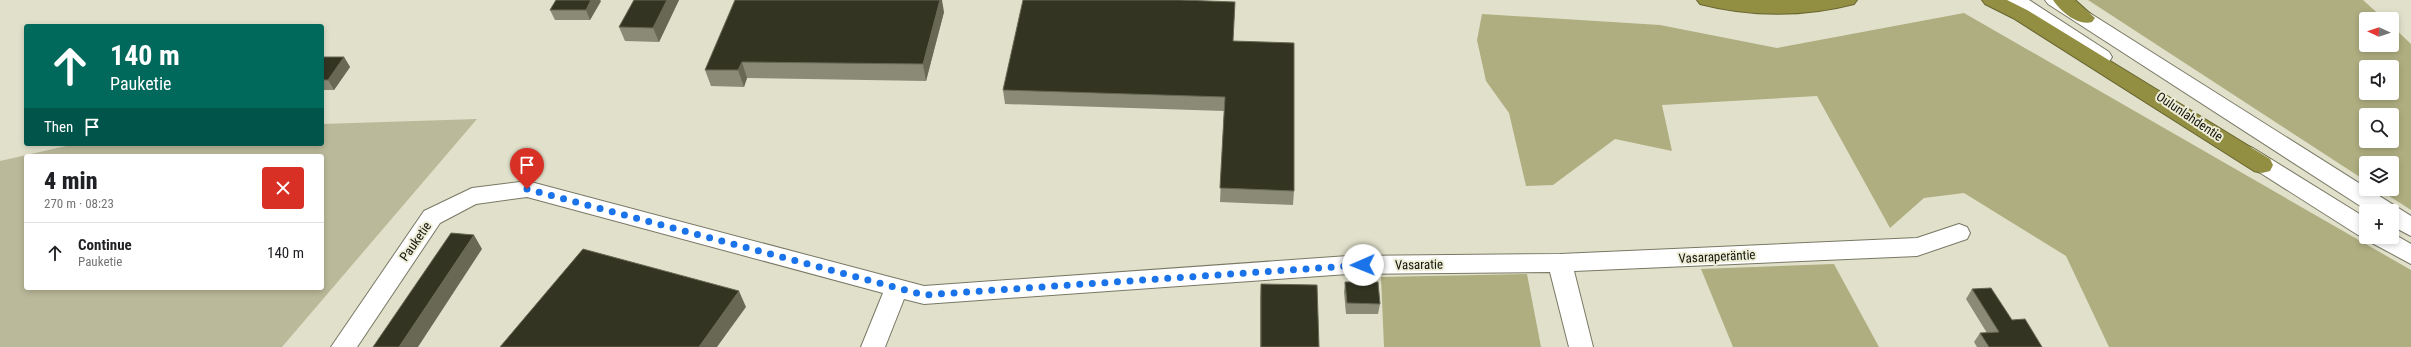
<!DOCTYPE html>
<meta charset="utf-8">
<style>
:root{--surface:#fff;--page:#f2f2f2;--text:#202124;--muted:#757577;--line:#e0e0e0}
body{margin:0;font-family:"Roboto Condensed",sans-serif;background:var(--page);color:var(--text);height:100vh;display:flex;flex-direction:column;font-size:15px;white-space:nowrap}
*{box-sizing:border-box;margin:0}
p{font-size:13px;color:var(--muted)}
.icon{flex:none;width:22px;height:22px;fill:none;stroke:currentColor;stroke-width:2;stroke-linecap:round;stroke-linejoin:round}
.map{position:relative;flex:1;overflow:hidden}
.side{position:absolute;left:24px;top:154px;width:300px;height:136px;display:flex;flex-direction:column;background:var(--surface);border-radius:4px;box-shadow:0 2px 6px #0003}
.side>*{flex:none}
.guide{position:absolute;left:24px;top:24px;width:300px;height:122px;border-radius:4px;box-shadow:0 2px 6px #0003;background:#00695c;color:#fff;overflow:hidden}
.needle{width:26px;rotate:273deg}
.tools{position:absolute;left:2359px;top:12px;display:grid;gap:8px}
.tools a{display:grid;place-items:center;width:40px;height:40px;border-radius:4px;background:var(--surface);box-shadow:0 2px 6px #0003;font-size:20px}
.pin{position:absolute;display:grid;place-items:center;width:34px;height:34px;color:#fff;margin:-41px -17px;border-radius:50% 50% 50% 0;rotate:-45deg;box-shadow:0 0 4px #0007}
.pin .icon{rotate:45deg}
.me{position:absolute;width:44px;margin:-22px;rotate:269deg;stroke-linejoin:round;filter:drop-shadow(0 0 3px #0008)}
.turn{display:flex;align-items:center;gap:14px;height:84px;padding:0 20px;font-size:18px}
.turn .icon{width:52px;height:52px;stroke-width:2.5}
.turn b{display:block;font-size:28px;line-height:34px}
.then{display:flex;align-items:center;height:38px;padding:0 20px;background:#0003;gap:8px;font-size:15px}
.round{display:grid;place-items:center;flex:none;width:42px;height:42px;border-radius:4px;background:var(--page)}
.head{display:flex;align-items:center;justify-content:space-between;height:68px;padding:0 20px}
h1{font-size:24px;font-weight:800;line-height:30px}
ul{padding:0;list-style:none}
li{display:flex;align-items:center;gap:12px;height:60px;padding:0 20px;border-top:1px solid var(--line)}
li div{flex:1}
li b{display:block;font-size:15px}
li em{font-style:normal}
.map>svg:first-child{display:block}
</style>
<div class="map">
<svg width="2411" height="347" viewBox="0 0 2411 347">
<rect width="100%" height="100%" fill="#e1e1cb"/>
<path fill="#bab99a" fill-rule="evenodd" d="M 477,119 L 282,347 L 0,347 L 0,161 L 75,144 L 322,144 L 322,124 ZM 26,156 L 322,156 L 322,288 L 26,288 Z"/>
<g fill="#afae81" fill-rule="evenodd">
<path d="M 2088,0 L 2363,0 L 2384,19 L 2366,19 L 2366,45 L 2392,45 L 2392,26 L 2411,44 L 2411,210 L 2378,189 L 2392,189 L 2392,163 L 2366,163 L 2366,181 ZM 2366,67 L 2392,67 L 2392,93 L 2366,93 ZM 2366,115 L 2392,115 L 2392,141 L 2366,141 Z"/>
<polygon points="1964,13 2411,270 2411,347 2109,347 2066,256 1964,193 1924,198 1890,228 1817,96 1662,105 1672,151 1615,139 1553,185 1526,186 1509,113 1486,81 1477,40 1482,14 1660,25 1777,48"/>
<polygon points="1834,264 1879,347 1733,347 1701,269"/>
<polygon points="1527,274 1541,347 1384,347 1381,277"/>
</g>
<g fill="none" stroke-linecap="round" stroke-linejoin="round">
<defs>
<polygon id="minor" points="527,181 924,286 1348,256 1560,254 1917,238 1959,224 1967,227 1970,233 1967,239 1917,256 1574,271 1593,347 1569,347 1550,272 1348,274 924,304 904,299 885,347 861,347 883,293 527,197 476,204 440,223 357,347 331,347 424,211 472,188"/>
<g id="secondary">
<polygon points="2006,0 2029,0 2109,52 2112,57 2109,62 2102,64 2095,62 2009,4"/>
<polygon points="2045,0 2069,0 2411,216 2411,236 2392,226 2392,211 2368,211 2048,4"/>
<polygon points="2245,145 2253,148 2366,218 2366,237 2368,237 2358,235 2237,158 2234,153 2237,148"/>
<polygon points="2392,233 2411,244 2411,264 2372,243 2368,237 2392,237"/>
</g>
<g id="motorway">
<path d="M 1697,0 L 1857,0 L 1854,4 C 1805,17 1750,17 1700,4 Z"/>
<polygon points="1982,0 2007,0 2027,10 2270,159 2273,165 2270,171 2262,173 2254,171 2013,18 1985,4"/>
<path d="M 2053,0 L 2075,0 L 2095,18 L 2092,22 C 2078,26 2061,12 2053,0 Z"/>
</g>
</defs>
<use href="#minor" stroke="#797865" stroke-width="2"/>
<use href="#secondary" stroke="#797865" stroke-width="2"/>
<use href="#motorway" stroke="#66632f" stroke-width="2"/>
<use href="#minor" fill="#fff" fill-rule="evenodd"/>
<use href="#secondary" fill="#fff" fill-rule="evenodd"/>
<use href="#motorway" fill="#928e42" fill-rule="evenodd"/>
</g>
<g fill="#8a8a77">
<polygon points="634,0 679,0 659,42 625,41 619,27"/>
<polygon points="601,1 590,20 555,20 550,10"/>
<polygon points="1235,2 1233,41 1294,191 1293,205 1220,202 1224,111 1005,104 1003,90"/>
<polygon points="944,12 926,81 747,78 744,87 711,86 705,70"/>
<polygon points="322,57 344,57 350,67 334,90 322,90"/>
<polygon points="1345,282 1380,304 1378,314 1346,314 1344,292"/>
<polygon points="1261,284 1319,347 1260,347 1260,298"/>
<polygon points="1972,289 2012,320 2042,347 1977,347 1974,342 1980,333 1987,333 1966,299"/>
</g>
<g fill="#686855">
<polygon points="591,0 600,0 601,1 590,20 586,10"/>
<polygon points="667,0 679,0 659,42 653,28"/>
<polygon points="940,0 942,0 944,12 926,81 923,64"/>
<polygon points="344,57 350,67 334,90 328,80"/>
<polygon points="742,62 747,78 744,87 738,70"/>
<polygon points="474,235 482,249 418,347 399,347"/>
<polygon points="739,291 746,307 717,347 699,347"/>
</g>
<g fill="#343423" stroke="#686855">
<polygon points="556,0 591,0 586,10 550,10"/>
<polygon points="634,0 667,0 653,28 619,27"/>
<polygon points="735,0 940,0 923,64 742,62 738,70 705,70"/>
<polygon points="1023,0 1181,0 1235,2 1233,41 1294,43 1294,191 1220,188 1225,97 1003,90"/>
<polygon points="322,57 344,57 328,80 322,80"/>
<polygon points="451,233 474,235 399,347 373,347"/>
<polygon points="583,249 739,291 699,347 500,347"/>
<polygon points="1345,282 1378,282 1380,304 1347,303"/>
<polygon points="1261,284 1317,285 1319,347 1261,347"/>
<polygon points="1991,288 2012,320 2025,319 2042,347 1989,347 1980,333 1999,332 1972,289"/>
</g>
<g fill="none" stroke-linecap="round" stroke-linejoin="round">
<polyline stroke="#1a73e8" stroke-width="7" stroke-dasharray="0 12.6" points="527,189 924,295 1363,265"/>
</g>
<g text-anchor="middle" stroke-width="4" stroke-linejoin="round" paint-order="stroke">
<g font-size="13" fill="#14140c" stroke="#eeeed8">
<text transform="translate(2190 116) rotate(34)" y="5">Oulunlahdentie</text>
<text transform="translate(415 241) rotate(-55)" y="5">Pauketie</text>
<text transform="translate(1717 256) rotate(-3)" y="5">Vasaraperäntie</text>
<text transform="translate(1419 264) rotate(-1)" y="5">Vasaratie</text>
</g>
</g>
</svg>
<div class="tools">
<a><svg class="needle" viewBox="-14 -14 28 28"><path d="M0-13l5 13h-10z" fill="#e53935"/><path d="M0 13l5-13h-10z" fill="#757577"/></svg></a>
<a><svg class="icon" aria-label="sound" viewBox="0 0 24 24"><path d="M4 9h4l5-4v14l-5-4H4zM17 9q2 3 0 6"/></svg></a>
<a><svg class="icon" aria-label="search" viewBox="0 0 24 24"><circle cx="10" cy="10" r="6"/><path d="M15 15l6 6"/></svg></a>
<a><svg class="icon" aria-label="layers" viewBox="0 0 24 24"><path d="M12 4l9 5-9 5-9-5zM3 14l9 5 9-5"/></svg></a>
<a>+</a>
</div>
<div class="pin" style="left:527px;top:189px;background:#d93025"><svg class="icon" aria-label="arrive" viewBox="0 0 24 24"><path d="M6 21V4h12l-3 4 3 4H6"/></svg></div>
<svg class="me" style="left:1363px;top:265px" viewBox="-20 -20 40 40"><circle r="19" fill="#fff"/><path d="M0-13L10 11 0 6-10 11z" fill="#1a73e8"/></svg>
<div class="guide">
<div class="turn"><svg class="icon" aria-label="ahead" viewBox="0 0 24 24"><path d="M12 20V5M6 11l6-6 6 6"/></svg><div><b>140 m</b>Pauketie</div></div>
<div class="then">Then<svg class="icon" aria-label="arrive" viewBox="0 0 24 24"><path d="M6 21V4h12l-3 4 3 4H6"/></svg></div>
</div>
<section class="side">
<div class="head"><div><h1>4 min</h1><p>270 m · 08:23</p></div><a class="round" style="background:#d93025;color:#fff"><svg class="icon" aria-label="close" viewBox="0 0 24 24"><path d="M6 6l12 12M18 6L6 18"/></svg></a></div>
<ul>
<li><svg class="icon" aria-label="ahead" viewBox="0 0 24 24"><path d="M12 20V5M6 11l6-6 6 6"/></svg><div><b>Continue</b><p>Pauketie</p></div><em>140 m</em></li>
</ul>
</section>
</div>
